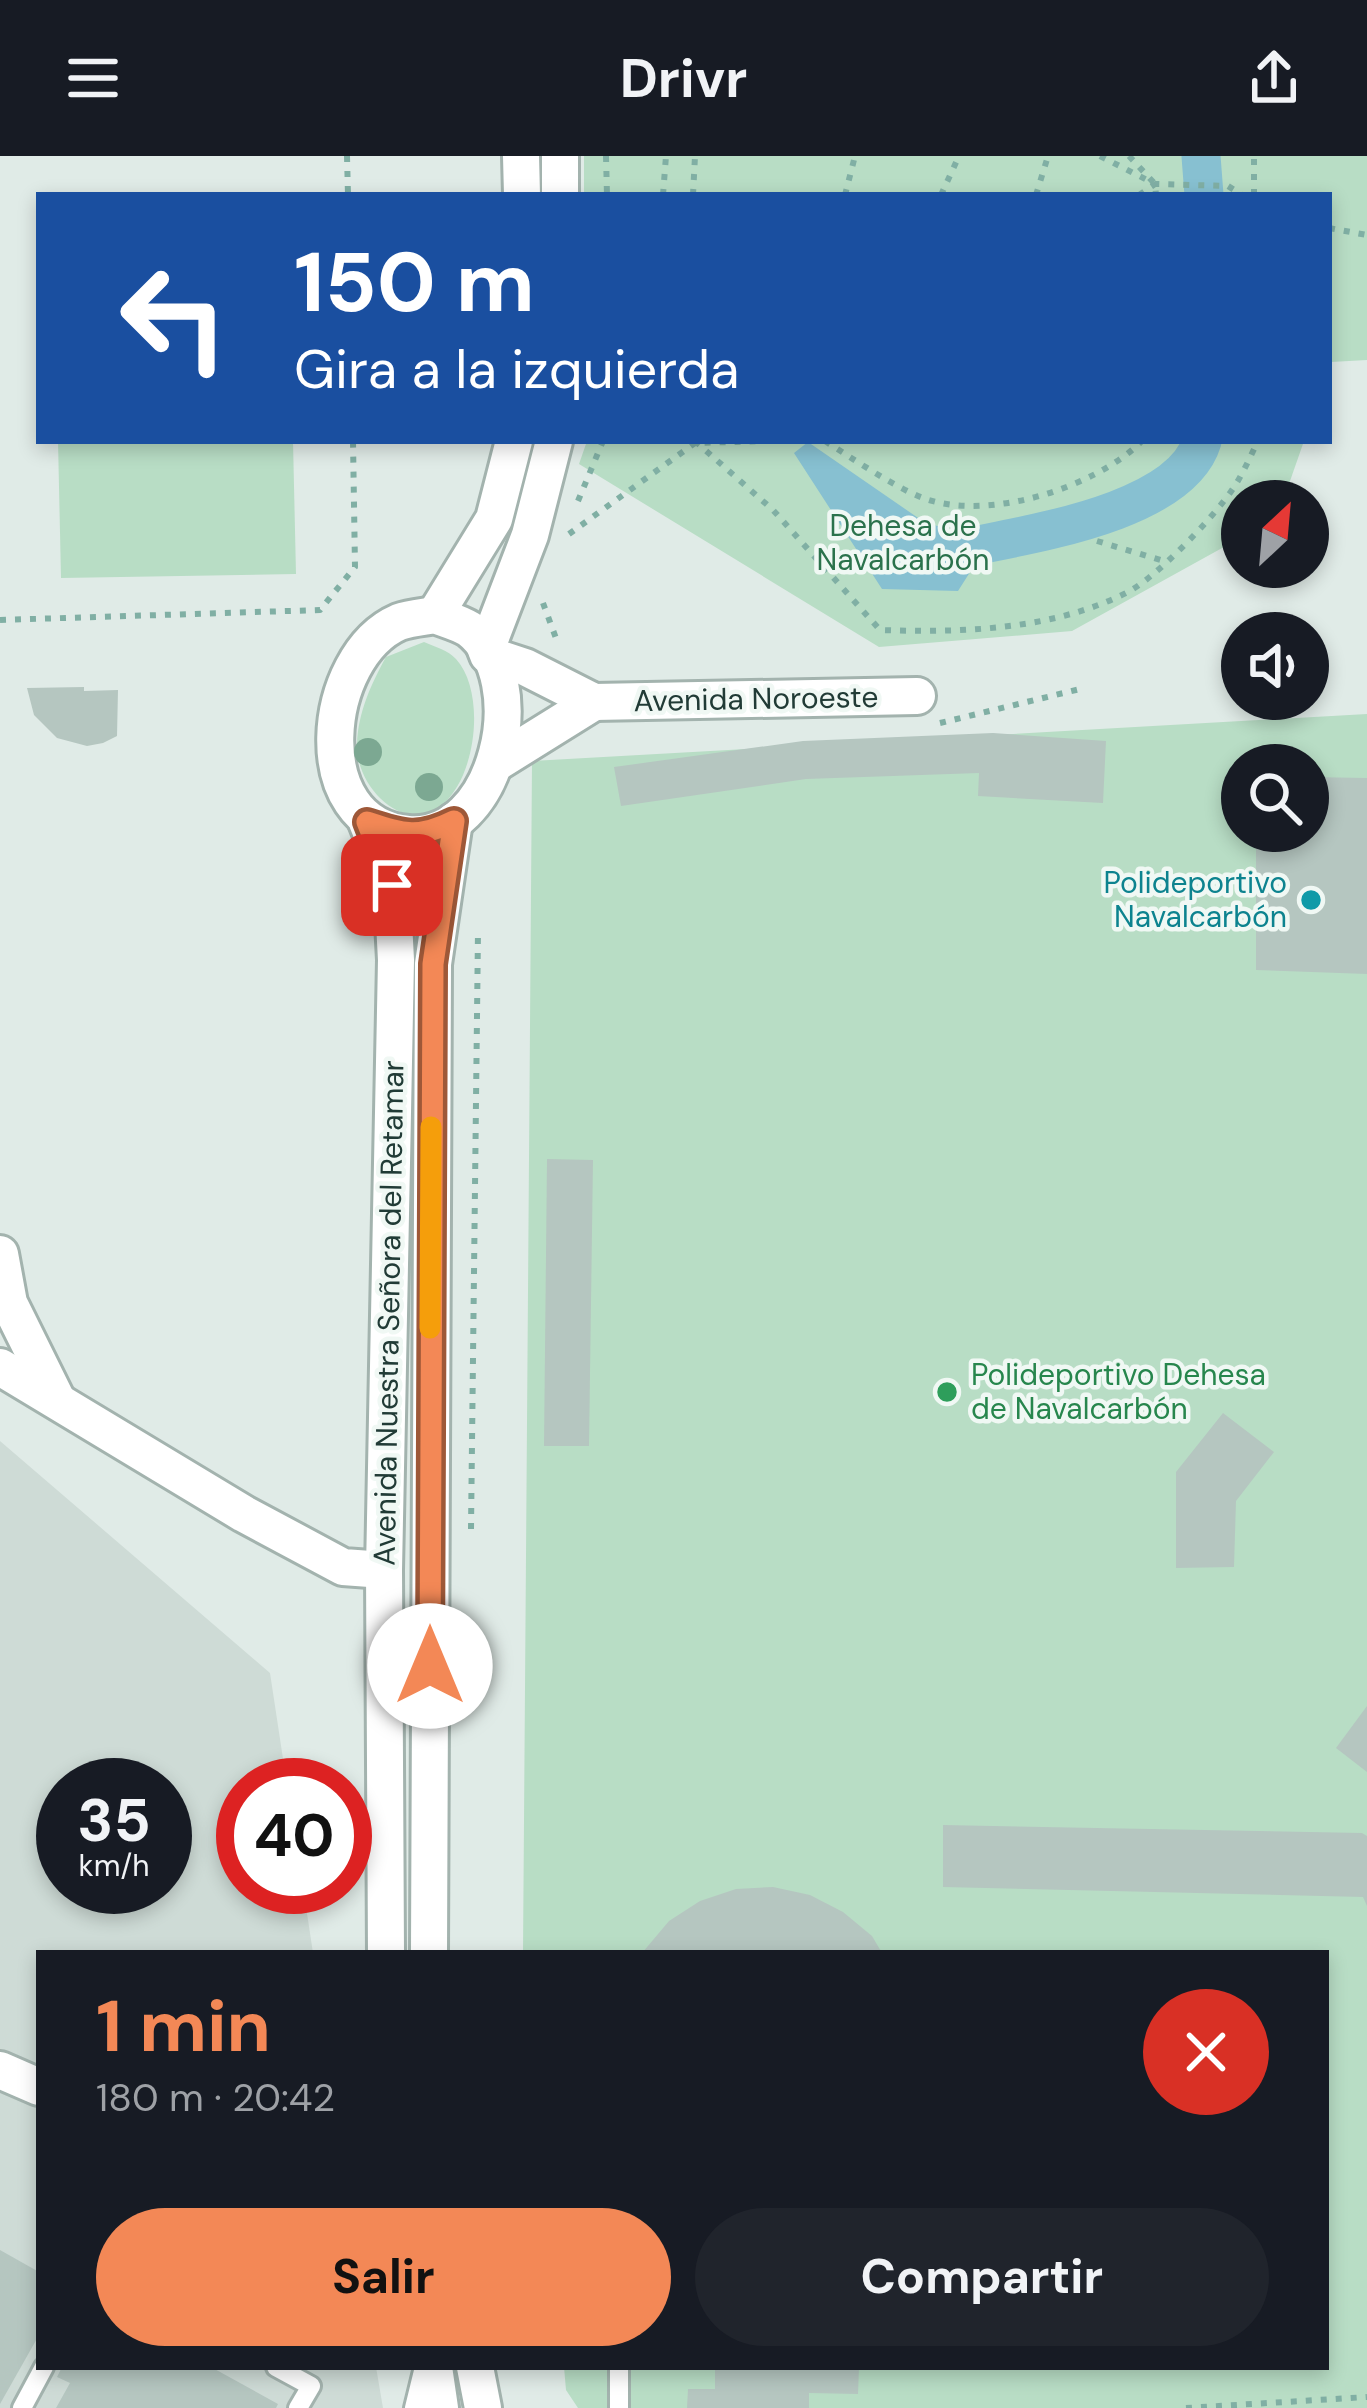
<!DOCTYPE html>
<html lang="es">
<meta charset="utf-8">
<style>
:root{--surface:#171b24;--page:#20242c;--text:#f1f3f6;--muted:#9ea1a6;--accent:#f38856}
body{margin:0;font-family:"DM Sans",sans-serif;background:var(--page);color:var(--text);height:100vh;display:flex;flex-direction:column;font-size:45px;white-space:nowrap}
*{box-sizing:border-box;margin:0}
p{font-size:39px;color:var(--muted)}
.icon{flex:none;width:66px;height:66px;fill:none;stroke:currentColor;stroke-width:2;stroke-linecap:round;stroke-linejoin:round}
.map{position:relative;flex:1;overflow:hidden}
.sheet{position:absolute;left:36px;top:1794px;width:1293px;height:420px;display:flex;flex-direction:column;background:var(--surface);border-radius:0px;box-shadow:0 6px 18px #0003}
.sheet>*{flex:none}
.top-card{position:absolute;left:36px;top:36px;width:1296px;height:252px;border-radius:0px;box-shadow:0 6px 18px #0003;background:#1a4fa0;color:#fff;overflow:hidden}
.needle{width:78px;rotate:26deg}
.fabs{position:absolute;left:1221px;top:324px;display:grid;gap:24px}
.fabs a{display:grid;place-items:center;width:108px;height:108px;border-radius:50%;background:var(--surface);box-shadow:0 6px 18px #0003;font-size:60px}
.speed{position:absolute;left:36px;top:1602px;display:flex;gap:24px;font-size:60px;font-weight:700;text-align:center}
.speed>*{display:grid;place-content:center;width:156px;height:156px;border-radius:50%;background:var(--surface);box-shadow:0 6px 18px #0003;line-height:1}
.speed small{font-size:30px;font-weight:400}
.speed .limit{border:18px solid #d22;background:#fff;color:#111}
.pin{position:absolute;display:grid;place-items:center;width:102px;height:102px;color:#fff;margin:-51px;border-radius:24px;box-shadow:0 6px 18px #0006}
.me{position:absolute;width:132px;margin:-66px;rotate:0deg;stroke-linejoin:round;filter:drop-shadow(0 0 9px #0008)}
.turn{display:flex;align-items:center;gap:42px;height:252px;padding:0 60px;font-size:54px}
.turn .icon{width:156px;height:156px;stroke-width:2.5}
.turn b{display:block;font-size:84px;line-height:102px}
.round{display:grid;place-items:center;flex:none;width:126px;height:126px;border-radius:63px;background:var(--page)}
.summary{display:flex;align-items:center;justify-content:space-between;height:204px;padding:0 60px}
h1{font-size:72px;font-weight:700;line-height:90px;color:var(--accent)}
.cta{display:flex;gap:24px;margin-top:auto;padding:24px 60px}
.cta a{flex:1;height:138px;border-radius:72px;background:var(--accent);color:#111;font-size:48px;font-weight:700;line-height:138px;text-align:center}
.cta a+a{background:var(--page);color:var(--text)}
header{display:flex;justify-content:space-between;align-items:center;height:156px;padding:0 60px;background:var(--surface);font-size:54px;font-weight:700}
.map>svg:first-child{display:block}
</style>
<header><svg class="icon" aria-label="menu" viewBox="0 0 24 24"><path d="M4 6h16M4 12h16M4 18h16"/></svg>Drivr<svg class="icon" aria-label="share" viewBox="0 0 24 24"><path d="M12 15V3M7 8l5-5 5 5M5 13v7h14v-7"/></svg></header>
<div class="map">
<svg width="1367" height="2252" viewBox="0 0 1367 2252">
<rect width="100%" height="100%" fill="#e0ebe7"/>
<path fill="#cedbd6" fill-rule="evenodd" d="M 0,1285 L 270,1517 L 287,1629 L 243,1629 L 243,1731 L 303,1731 L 313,1797 L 39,1797 L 39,2211 L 376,2211 L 383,2252 L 0,2252 ZM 63,1629 L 165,1629 L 165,1731 L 63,1731 Z"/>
<g fill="#b8ddc5" fill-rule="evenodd">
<polygon points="584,0 1367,0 1367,204 1331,206 1329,210 1329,39 584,39"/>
<polygon points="58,285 293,285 296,418 61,422"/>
<polygon points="587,285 1304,285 1283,345 1242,345 1242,381 1072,475 879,491 579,308"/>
<path d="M 424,486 C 435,491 448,494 456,503 C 486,536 477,620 442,649 C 403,681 355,629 357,588 C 358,557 371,528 386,501 Z"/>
<path d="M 1367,558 L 1367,2252 L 578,2252 L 566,2234 L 564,2211 L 1326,2211 L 1326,1797 L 523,1797 L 532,605 ZM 1242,609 L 1308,609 L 1308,675 L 1242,675 Z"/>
</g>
<polygon fill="#87c0d1" points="808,286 924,366 961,377 972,413 958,435 882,433 794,297"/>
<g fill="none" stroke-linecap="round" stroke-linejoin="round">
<g stroke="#87c0d1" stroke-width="39">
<polyline points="1201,0 1204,39"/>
<path d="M 964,392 C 1028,378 1180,357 1202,285"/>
</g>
</g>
<g fill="#b5c6c0">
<polygon points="84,531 84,535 118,534 117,580 103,587 87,590 57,582 34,559 27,532"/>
<polygon points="993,577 1106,585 1103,647 978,640 979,617 806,623 621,650 614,611 803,585"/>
<polygon points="1308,621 1367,622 1367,818 1256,814 1256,675 1308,675"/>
<polygon points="547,1003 593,1004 589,1290 544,1290"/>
<polygon points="1223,1257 1274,1296 1236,1345 1234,1411 1176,1412 1176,1316"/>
<polygon points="1367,1550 1367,1616 1336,1592"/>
<polygon points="943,1669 1362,1677 1367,1680 1367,1750 1363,1741 943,1731"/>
<polygon points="773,1731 810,1739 843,1756 872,1780 882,1797 642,1797 669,1765 700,1745 736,1733"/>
<polygon points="0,2094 39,2116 39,2179 0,2248"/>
<polygon points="62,2211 211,2211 278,2248 276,2252 56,2252 70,2227 57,2221"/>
<polygon points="715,2211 859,2211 858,2238 809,2237 809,2252 687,2252 688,2233 715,2233"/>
</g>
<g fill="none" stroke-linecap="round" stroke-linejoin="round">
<defs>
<g id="service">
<polyline points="276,2211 311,2230 298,2252"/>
<polyline points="22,2252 44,2211"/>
<polyline points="414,2252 424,2211"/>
<polyline points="619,2252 619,2211"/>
</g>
<g id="minor">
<polyline points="488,499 525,511 594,546 917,540"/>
<polyline points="496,607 594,546"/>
<polyline points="0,1098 9,1147 56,1242"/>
<polyline points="0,1211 244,1358 343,1411 384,1414"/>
<polyline points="0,1914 39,1931"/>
<polyline points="434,2211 440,2252"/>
<polyline points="475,2211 483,2252"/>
</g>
<g id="tertiary">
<polyline points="521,0 522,39"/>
<polyline points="560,0 560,39"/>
<path d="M 435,459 C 445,463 460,467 469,473 C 535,523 498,686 408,678 C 304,669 321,500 399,466 C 410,462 424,461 435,459 Z"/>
<polyline points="435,459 494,363 514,285"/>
<polyline points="486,494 530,379 554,285"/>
<polyline points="367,666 392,729 396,804 384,1414 386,1797"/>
<polyline points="429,1797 433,808 454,665"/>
</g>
</defs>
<use href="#service" stroke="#a3b3ae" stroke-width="24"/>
<use href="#minor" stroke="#a3b3ae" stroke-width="42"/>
<use href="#tertiary" stroke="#a3b3ae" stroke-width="42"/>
<g stroke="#80afa4" stroke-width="6" stroke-dasharray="6 9" stroke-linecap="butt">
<polyline points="347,0 348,39"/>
<polyline points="606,0 607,39"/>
<polyline points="1100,0 1155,28 1228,30 1242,39"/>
<polyline points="1129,0 1155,28 1156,39"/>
<polyline points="663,39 666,0"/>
<polyline points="693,39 695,0"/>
<polyline points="845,39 855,0"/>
<polyline points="941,39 959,0"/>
<polyline points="1036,39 1048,0"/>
<polyline points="1139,39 1155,28"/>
<polyline points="1254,39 1254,0"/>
<polyline points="1329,72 1367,79"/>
<path d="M 695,285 L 773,354 L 880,474 C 961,477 1052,474 1126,437 C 1155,423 1213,362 1232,334 C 1242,320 1250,301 1258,285"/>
<path d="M 825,285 C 850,301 896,332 923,342 C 987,366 1095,332 1142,285"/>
<polyline points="578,345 603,285"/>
<polyline points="569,378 695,287 769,285"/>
<polyline points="1097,385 1167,406"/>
<polyline points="543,447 557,485"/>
<polyline points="0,464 320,454 355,411 353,285"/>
<polyline points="940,567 1080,533"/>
<polyline points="471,1373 478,775"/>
<polyline points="1186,2252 1367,2241"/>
</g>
<use href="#service" stroke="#fff" stroke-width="18"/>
<use href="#minor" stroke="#fff" stroke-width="36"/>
<use href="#tertiary" stroke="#fff" stroke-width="36"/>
</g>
<g fill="#7ca892">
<circle cx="368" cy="596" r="14"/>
<circle cx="429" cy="631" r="14"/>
</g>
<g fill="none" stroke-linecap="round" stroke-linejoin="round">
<defs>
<path id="route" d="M 392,729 L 367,666 C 404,678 418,683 454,665 L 433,808 L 430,1510"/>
</defs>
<use href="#route" stroke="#9e5838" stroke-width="30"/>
<use href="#route" stroke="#f38856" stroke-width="21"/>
<polyline stroke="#f59e0b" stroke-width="21" points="430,1172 431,971"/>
</g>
<circle fill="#0f9aa8" stroke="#f0f8f4" stroke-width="4.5" cx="1311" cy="744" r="12"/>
<circle fill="#2e9e5b" stroke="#f0f8f4" stroke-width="4.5" cx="947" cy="1236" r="12"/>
<g text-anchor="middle" stroke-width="9" stroke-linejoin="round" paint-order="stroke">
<g font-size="30" fill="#2b724c" stroke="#f0f8f4">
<text x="903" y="380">Dehesa de<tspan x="903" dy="34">Navalcarbón</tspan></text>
</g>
<g font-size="30" fill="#213b36" stroke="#f0f8f4">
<text transform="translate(756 543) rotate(-1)" y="10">Avenida Noroeste</text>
<text transform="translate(389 1157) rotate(-89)" y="10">Avenida Nuestra Señora del Retamar</text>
</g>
<g font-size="30" fill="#0d838f" stroke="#f0f8f4" text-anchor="end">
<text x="1287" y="737">Polideportivo<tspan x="1287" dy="34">Navalcarbón</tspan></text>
</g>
<g font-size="30" fill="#27864d" stroke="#f0f8f4" text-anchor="start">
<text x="971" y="1229">Polideportivo Dehesa<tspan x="971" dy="34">de Navalcarbón</tspan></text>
</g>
</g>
</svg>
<div class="fabs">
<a><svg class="needle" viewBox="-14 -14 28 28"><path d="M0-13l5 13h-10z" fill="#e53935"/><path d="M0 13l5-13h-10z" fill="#9ea1a6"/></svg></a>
<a><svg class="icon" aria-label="sound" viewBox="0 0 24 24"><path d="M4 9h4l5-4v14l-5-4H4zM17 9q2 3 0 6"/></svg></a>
<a><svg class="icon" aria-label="search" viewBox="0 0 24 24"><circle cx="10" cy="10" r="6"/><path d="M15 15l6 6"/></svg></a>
</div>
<div class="speed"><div>35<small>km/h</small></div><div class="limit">40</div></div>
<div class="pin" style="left:392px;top:729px;background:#d93025"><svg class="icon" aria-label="arrive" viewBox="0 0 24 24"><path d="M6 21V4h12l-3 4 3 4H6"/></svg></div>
<svg class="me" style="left:430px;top:1510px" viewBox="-20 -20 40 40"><circle r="19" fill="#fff"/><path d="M0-13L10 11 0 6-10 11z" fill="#f38856"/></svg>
<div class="top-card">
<div class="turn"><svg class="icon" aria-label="left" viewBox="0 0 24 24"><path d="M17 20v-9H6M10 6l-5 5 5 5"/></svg><div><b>150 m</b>Gira a la izquierda</div></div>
</div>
<section class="sheet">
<div class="summary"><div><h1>1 min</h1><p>180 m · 20:42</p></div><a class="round" style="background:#d93025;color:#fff"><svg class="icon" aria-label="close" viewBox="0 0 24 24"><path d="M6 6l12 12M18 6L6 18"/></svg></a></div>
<div class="cta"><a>Salir</a><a>Compartir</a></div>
</section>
</div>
